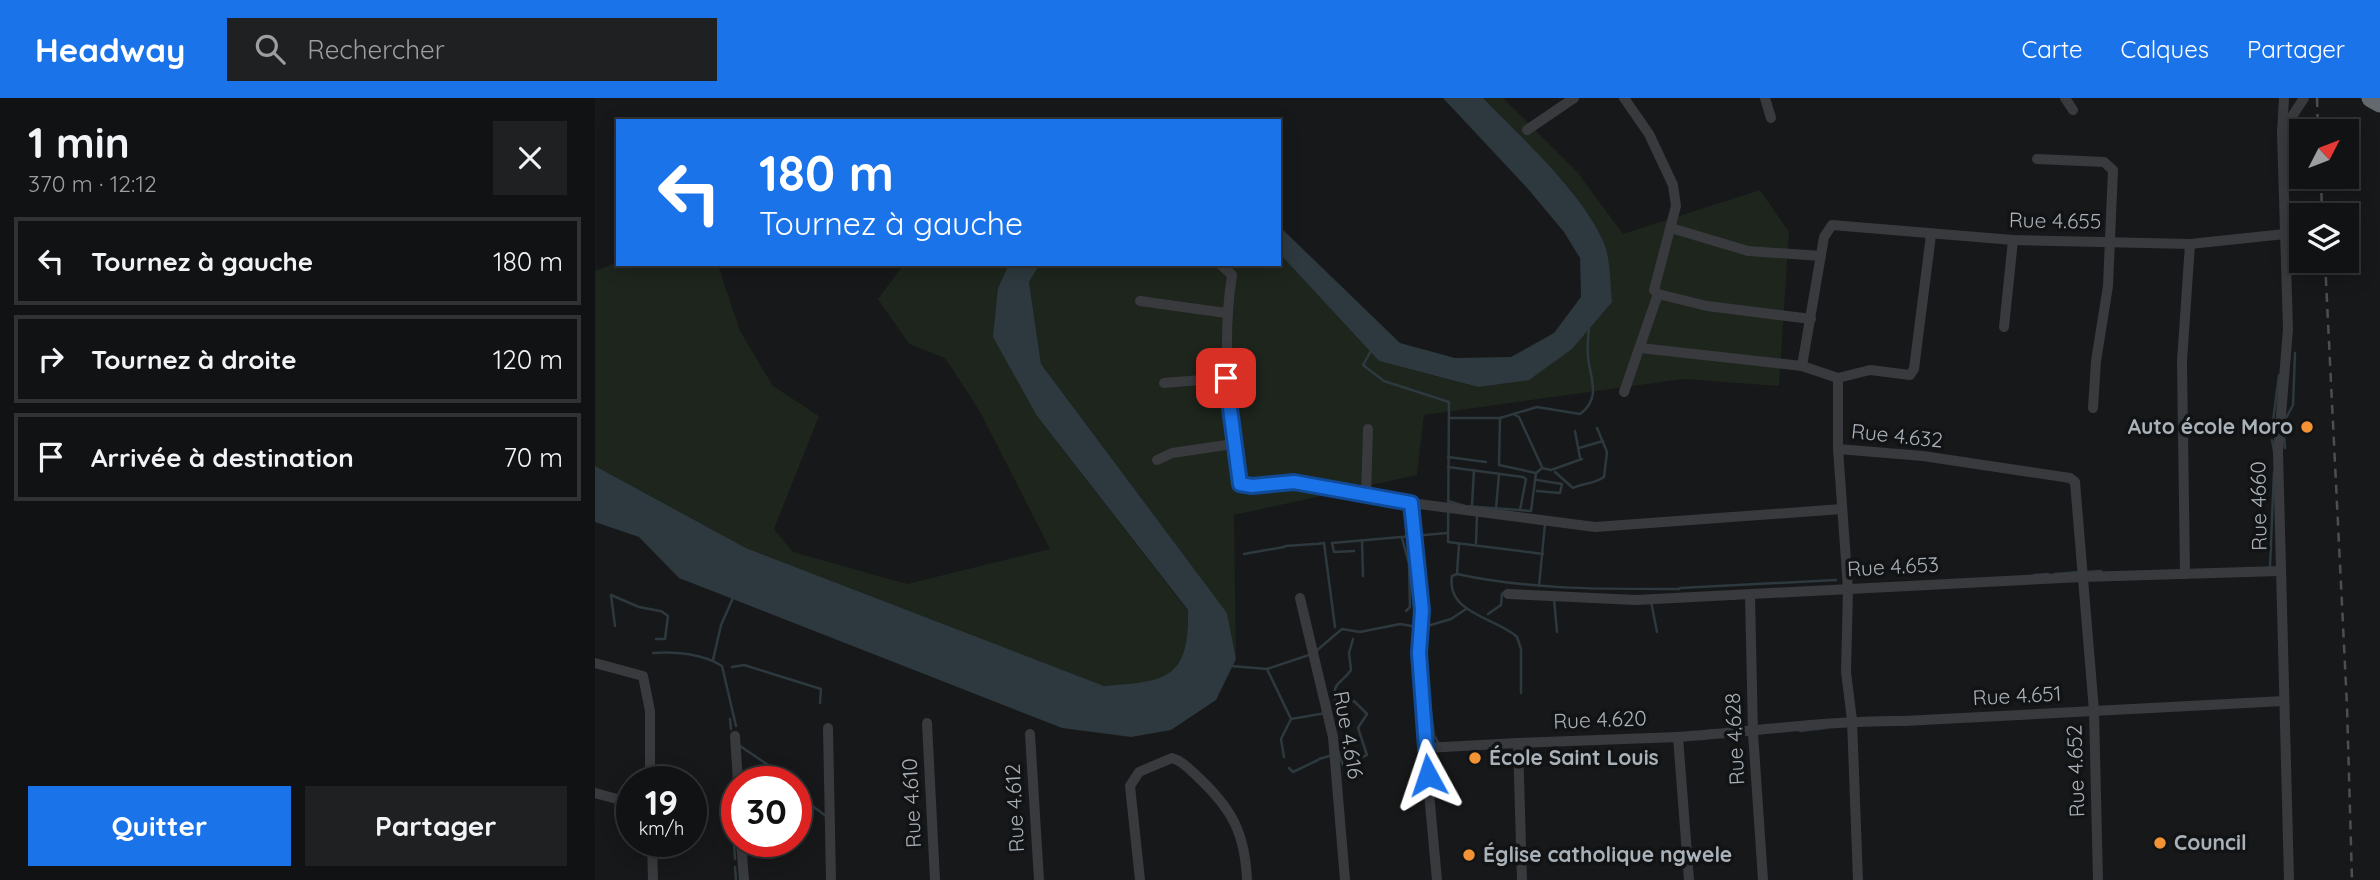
<!DOCTYPE html>
<html lang="fr">
<meta charset="utf-8">
<style>
:root{--surface:#111213;--page:#1e2021;--text:#f1f3f6;--muted:#9c9ea0;--line:#303233;--accent:#1a73e8}
body{margin:0;font-family:Quicksand,sans-serif;background:var(--page);color:var(--text);height:100vh;display:flex;flex-direction:column;font-size:26px;white-space:nowrap}
*{box-sizing:border-box;margin:0}
p{font-size:23px;color:var(--muted)}
.icon{flex:none;width:38px;height:38px;fill:none;stroke:currentColor;stroke-width:2;stroke-linecap:round;stroke-linejoin:round}
.map{position:relative;flex:1;overflow:hidden}
.drawer{display:flex;flex-direction:column;background:var(--surface);width:595px}
.drawer>*{flex:none}
.hud{position:absolute;left:21px;top:21px;width:665px;height:147px;border-radius:0px;box-shadow:0 4px 18px #0003,0 0 0 2px var(--line);background:#1a73e8;color:#fff;overflow:hidden}
.needle{width:46px;rotate:48deg}
.fabs{position:absolute;left:1694px;top:21px;display:grid;gap:14px}
.fabs a{display:grid;place-items:center;width:70px;height:70px;border-radius:0px;background:var(--surface);box-shadow:0 4px 18px #0003,0 0 0 2px var(--line);font-size:35px}
.speed{position:absolute;left:21px;top:668px;display:flex;gap:14px;font-size:35px;font-weight:700;text-align:center}
.speed>*{display:grid;place-content:center;width:91px;height:91px;border-radius:50%;background:var(--surface);box-shadow:0 4px 18px #0003,0 0 0 2px var(--line);line-height:1}
.speed small{font-size:18px;font-weight:400}
.speed .limit{border:10px solid #d22;background:#fff;color:#111}
.pin{position:absolute;display:grid;place-items:center;width:60px;height:60px;color:#fff;margin:-30px;border-radius:14px;box-shadow:0 4px 10px #0006}
.me{position:absolute;width:77px;margin:-38px;rotate:355deg;stroke-linejoin:round;filter:drop-shadow(0 0 5px #0008)}
.turn{display:flex;align-items:center;gap:24px;height:147px;padding:0 28px;font-size:32px}
.turn .icon{width:91px;height:91px;stroke-width:2.5}
.turn b{display:block;font-size:49px;line-height:60px}
.round{display:grid;place-items:center;flex:none;width:74px;height:74px;border-radius:0px;background:var(--page)}
.head{display:flex;align-items:center;justify-content:space-between;height:119px;padding:0 28px}
h1{font-size:42px;font-weight:700;line-height:52px}
.primary-button{display:flex;gap:14px;margin-top:auto;padding:14px 28px}
.primary-button a{flex:1;height:80px;border-radius:0px;background:var(--accent);color:#fff;font-size:28px;font-weight:700;line-height:80px;text-align:center}
.primary-button a+a{background:var(--page);color:var(--text)}
ul{padding:0;list-style:none}
li{display:flex;align-items:center;gap:21px;height:88px;margin:0 14px 10px;padding:0 14px;border:4px solid var(--line);border-radius:0px}
li div{flex:1}
li b{display:block;font-size:26px}
li em{font-style:normal}
header{display:flex;align-items:center;gap:42px;box-sizing:border-box;height:98px;padding:0 35px;background:var(--accent);color:#fff}
header strong{font-size:33px}
nav{display:flex;gap:38px;margin-inline-start:auto;font-size:24px}
.search{width:490px;height:63px;background:var(--page);display:flex;align-items:center;gap:18px;box-sizing:border-box;padding:0 24px;border-radius:0px;color:var(--muted);font-size:26px}
main{display:flex;flex:1;min-height:0}
.map>svg:first-child{display:block}
</style>
<header>
<strong>Headway</strong>
<div class="search"><svg class="icon" aria-label="search" viewBox="0 0 24 24"><circle cx="10" cy="10" r="6"/><path d="M15 15l6 6"/></svg>Rechercher</div>
<nav><a>Carte</a><a>Calques</a><a>Partager</a></nav>
</header>
<main>
<section class="drawer">
<div class="head"><div><h1>1 min</h1><p>370 m · 12:12</p></div><a class="round"><svg class="icon" aria-label="close" viewBox="0 0 24 24"><path d="M6 6l12 12M18 6L6 18"/></svg></a></div>
<ul>
<li><svg class="icon" aria-label="left" viewBox="0 0 24 24"><path d="M17 20v-9H6M10 6l-5 5 5 5"/></svg><div><b>Tournez à gauche</b></div><em>180 m</em></li>
<li><svg class="icon" aria-label="right" viewBox="0 0 24 24"><path d="M7 20v-9h11M14 6l5 5-5 5"/></svg><div><b>Tournez à droite</b></div><em>120 m</em></li>
<li><svg class="icon" aria-label="arrive" viewBox="0 0 24 24"><path d="M6 21V4h12l-3 4 3 4H6"/></svg><div><b>Arrivée à destination</b></div><em>70 m</em></li>
</ul>
<div class="primary-button"><a>Quitter</a><a>Partager</a></div>
</section>
<div class="map">
<svg width="1785" height="782" viewBox="0 0 1785 782">
<rect width="100%" height="100%" fill="#171819"/>
<g fill="#1d251d">
<path d="M 888,0 L 908,0 L 983,75 L 1028,136 L 1165,92 L 1194,134 L 1184,288 L 1088,281 L 829,317 L 822,377 L 639,417 L 641,561 L 632,515 L 446,266 L 434,184 L 445,166 L 684,166 L 684,155 L 784,263 L 882,289 L 1016,204 C 1015,187 1016,162 1009,145 C 988,95 926,39 888,0 Z"/>
<path d="M 23,164 L 23,166 L 123,167 L 145,233 L 178,288 L 224,318 L 179,431 L 198,454 L 312,486 L 455,451 L 384,312 L 350,260 L 314,246 L 283,201 L 309,166 L 414,166 L 403,190 L 442,318 L 593,513 C 593,585 573,582 509,588 L 151,450 L 0,368 L 0,173 Z"/>
</g>
<g fill="#2d393e">
<path d="M 848,0 L 888,0 C 926,39 988,95 1009,145 C 1016,162 1015,187 1017,204 L 977,251 L 934,282 L 883,289 L 784,263 L 684,155 L 684,128 L 805,245 L 860,260 L 916,259 L 959,235 L 986,199 L 985,160 L 969,134 L 933,91 Z"/>
<path d="M 414,166 L 445,166 L 434,184 L 446,266 L 632,515 L 641,561 L 621,602 L 576,632 L 536,639 L 467,630 L 84,480 L 44,439 L 0,424 L 0,368 L 151,450 L 509,588 C 571,583 594,583 593,512 L 442,318 L 398,239 L 403,190 Z"/>
</g>
<g fill="none" stroke-linecap="round" stroke-linejoin="round">
<g stroke="#2d393e" stroke-width="2.5">
<polyline points="777,251 768,267 789,283 854,304 853,444 948,456"/>
<polyline points="920,317 924,319 947,369"/>
<path d="M 855,320 L 905,320 L 942,309 L 985,316 C 1007,300 995,280 993,259 C 992,250 993,240 994,230"/>
<polyline points="905,320 904,367 941,375"/>
<polyline points="1690,322 1698,307 1700,255"/>
<polyline points="1677,331 1684,277"/>
<polyline points="980,333 985,360"/>
<polyline points="1689,335 1690,350"/>
<polyline points="1677,342 1679,353"/>
<polyline points="984,350 1008,343"/>
<polyline points="853,359 891,364"/>
<polyline points="853,369 928,379 931,381 925,412"/>
<polyline points="947,370 956,372 987,361"/>
<path d="M 960,374 L 978,390 C 988,385 1000,386 1009,379 L 1012,354 L 1002,330"/>
<polyline points="942,393 965,395 967,386 942,382"/>
<polyline points="853,403 870,408 936,413 941,375 947,370"/>
<polyline points="877,407 879,372"/>
<polyline points="901,411 904,376"/>
<polyline points="807,440 814,466 815,509 811,513"/>
<polyline points="767,442 768,478"/>
<polyline points="881,445 882,417"/>
<polyline points="722,446 729,445 740,529"/>
<path d="M 864,446 L 862,476 L 857,478 C 851,516 902,520 922,539 L 926,551 L 926,595"/>
<polyline points="690,448 720,446"/>
<polyline points="759,453 739,454 737,445 852,435"/>
<polyline points="649,456 689,449"/>
<polyline points="1675,468 1679,374"/>
<polyline points="1491,474 1506,473"/>
<path d="M 862,476 C 931,491 999,491 1069,491"/>
<polyline points="1460,476 1485,474"/>
<polyline points="1439,477 1453,476"/>
<polyline points="944,488 950,426"/>
<polyline points="1085,490 1241,482"/>
<polyline points="1070,491 1084,491"/>
<polyline points="959,501 962,534"/>
<polyline points="1056,503 1062,534"/>
<polyline points="893,516 906,507 907,496 911,493"/>
<polyline points="20,528 16,497 44,509 65,513"/>
<polyline points="829,529 856,521 871,511"/>
<polyline points="830,532 830,567 839,637 844,646"/>
<polyline points="61,541 70,541 73,518 66,513"/>
<polyline points="720,554 747,531 765,534 805,526 822,529"/>
<path d="M 58,555 C 81,553 108,556 127,568 L 141,628"/>
<polyline points="118,562 126,527 138,500"/>
<polyline points="636,568 672,571 714,557"/>
<polyline points="137,569 149,567 226,591 225,605"/>
<polyline points="672,571 696,621"/>
<polyline points="135,621 136,631"/>
<polyline points="1205,633 1230,630"/>
<polyline points="145,648 176,669 186,684"/>
<path d="M 743,653 L 748,667 L 772,657 L 763,630 L 772,616 L 759,603 L 741,606 C 736,583 745,588 756,572 L 754,555 L 758,541"/>
<polyline points="689,659 686,641 696,621 731,615"/>
<polyline points="724,661 734,658"/>
<polyline points="694,670 698,674 723,662"/>
<polyline points="201,690 212,704 231,718"/>
<polyline points="137,715 140,761"/>
<polyline points="140,769 141,782"/>
</g>
<g stroke="#383a3e" stroke-width="10">
<polyline points="1029,0 1054,36 1078,87 1081,108 1059,192 1063,196 1029,294"/>
<polyline points="1170,0 1176,20"/>
<polyline points="1470,0 1478,12"/>
<polyline points="1689,0 1687,35 1693,231 1683,354 1694,782"/>
<polyline points="932,32 979,0"/>
<polyline points="1687,34 1709,0"/>
<polyline points="1442,61 1509,64 1518,72 1513,188 1501,263 1498,310"/>
<polyline points="1076,130 1153,153 1226,158"/>
<path d="M 625,166 L 637,177 C 626,247 635,313 643,382 L 649,388 L 699,384 L 816,405 L 1000,429 L 1247,411"/>
<polyline points="1063,196 1112,208 1216,221"/>
<polyline points="545,203 631,215"/>
<polyline points="1409,229 1418,142"/>
<polyline points="1045,250 1207,268 1243,280"/>
<polyline points="1207,268 1229,139 1237,127 1418,142 1595,146 1690,136"/>
<polyline points="569,285 631,280"/>
<polyline points="1243,351 1243,280 1275,272 1315,277 1319,271 1336,137"/>
<polyline points="562,362 577,355 638,346"/>
<polyline points="771,398 773,331"/>
<polyline points="816,405 827,512 824,555 826,608 842,782"/>
<polyline points="1590,476 1587,263 1595,146"/>
<polyline points="913,496 1041,502 1487,479 1685,473"/>
<polyline points="1155,497 1158,635 1168,782"/>
<polyline points="705,500 738,639 750,782"/>
<polyline points="0,565 48,578 55,613 55,684"/>
<polyline points="332,625 340,782"/>
<polyline points="233,630 236,782"/>
<polyline points="435,636 444,782"/>
<polyline points="140,638 143,684"/>
<path d="M 1083,639 C 1158,634 1233,622 1309,623 L 1689,603"/>
<polyline points="830,650 923,645"/>
<polyline points="0,695 37,705"/>
<polyline points="57,744 58,782"/>
<polyline points="146,744 149,782"/>
<path d="M 545,782 L 535,688 L 544,674 L 577,660 C 588,663 595,672 603,679 C 637,711 650,735 652,782"/>
<polyline points="927,782 923,645 1083,639 1094,782"/>
<polyline points="1263,782 1257,622 1251,574 1253,491 1243,351 1328,358 1475,380 1480,384 1499,613 1503,782"/>
</g>
<polyline stroke="#64696f" stroke-width="19" points="1776,0 1785,5"/>
<g stroke="#4b4f53" stroke-width="2.5" stroke-dasharray="9 7" stroke-linecap="butt">
<polyline points="1722,0 1723,33"/>
<polyline points="1726,79 1727,117"/>
<polyline points="1730,163 1752,608 1757,782"/>
</g>
</g>
<g fill="none" stroke-linecap="round" stroke-linejoin="round">
<defs>
<polyline id="route" points="631,280 645,386 657,388 699,384 816,405 827,512 824,555 833,677"/>
</defs>
<use href="#route" stroke="#114b97" stroke-width="18"/>
<use href="#route" stroke="#1a73e8" stroke-width="12"/>
</g>
<g fill="#f39336" stroke="#121314" stroke-width="2.5">
<circle cx="1712" cy="329" r="7"/>
<circle cx="880" cy="660" r="7"/>
<circle cx="1565" cy="745" r="7"/>
<circle cx="874" cy="757" r="7"/>
</g>
<g text-anchor="middle" stroke-width="7" stroke-linejoin="round" paint-order="stroke">
<g font-size="21" fill="#a9b1b9" stroke="#121314">
<text transform="translate(1460 123) rotate(1)" y="7">Rue 4.655</text>
<text transform="translate(1302 338) rotate(6)" y="7">Rue 4.632</text>
<text transform="translate(1664 408) rotate(-91)" y="7">Rue 4660</text>
<text transform="translate(1298 469) rotate(-3)" y="7">Rue 4.653</text>
<text transform="translate(1422 598) rotate(-3)" y="7">Rue 4.651</text>
<text transform="translate(1005 622) rotate(-2)" y="7">Rue 4.620</text>
<text transform="translate(753 637) rotate(80)" y="7">Rue 4.616</text>
<text transform="translate(1140 641) rotate(-93)" y="7">Rue 4.628</text>
<text transform="translate(1481 673) rotate(-92)" y="7">Rue 4.652</text>
<text transform="translate(317 705) rotate(-93)" y="7">Rue 4.610</text>
<text transform="translate(420 710) rotate(-93)" y="7">Rue 4.612</text>
</g>
<g font-size="21" font-weight="bold" fill="#a9b1b9" stroke="#121314" text-anchor="start">
<text x="1698" y="336" text-anchor="end">Auto école Moro</text>
<text x="894" y="667">École Saint Louis</text>
<text x="1579" y="752">Council</text>
<text x="888" y="764">Église catholique ngwele</text>
</g>
</g>
</svg>
<div class="fabs">
<a><svg class="needle" viewBox="-14 -14 28 28"><path d="M0-13l5 13h-10z" fill="#e53935"/><path d="M0 13l5-13h-10z" fill="#9c9ea0"/></svg></a>
<a><svg class="icon" aria-label="layers" viewBox="0 0 24 24"><path d="M12 4l9 5-9 5-9-5zM3 14l9 5 9-5"/></svg></a>
</div>
<div class="speed"><div>19<small>km/h</small></div><div class="limit">30</div></div>
<div class="pin" style="left:631px;top:280px;background:#d93025"><svg class="icon" aria-label="arrive" viewBox="0 0 24 24"><path d="M6 21V4h12l-3 4 3 4H6"/></svg></div>
<svg class="me" style="left:833px;top:677px" viewBox="-20 -20 40 40"><path d="M0-17L14 15 0 8-14 15z" fill="#1a73e8" stroke="#fff" stroke-width="4"/></svg>
<div class="hud">
<div class="turn"><svg class="icon" aria-label="left" viewBox="0 0 24 24"><path d="M17 20v-9H6M10 6l-5 5 5 5"/></svg><div><b>180 m</b>Tournez à gauche</div></div>
</div>
</div>
</main>
